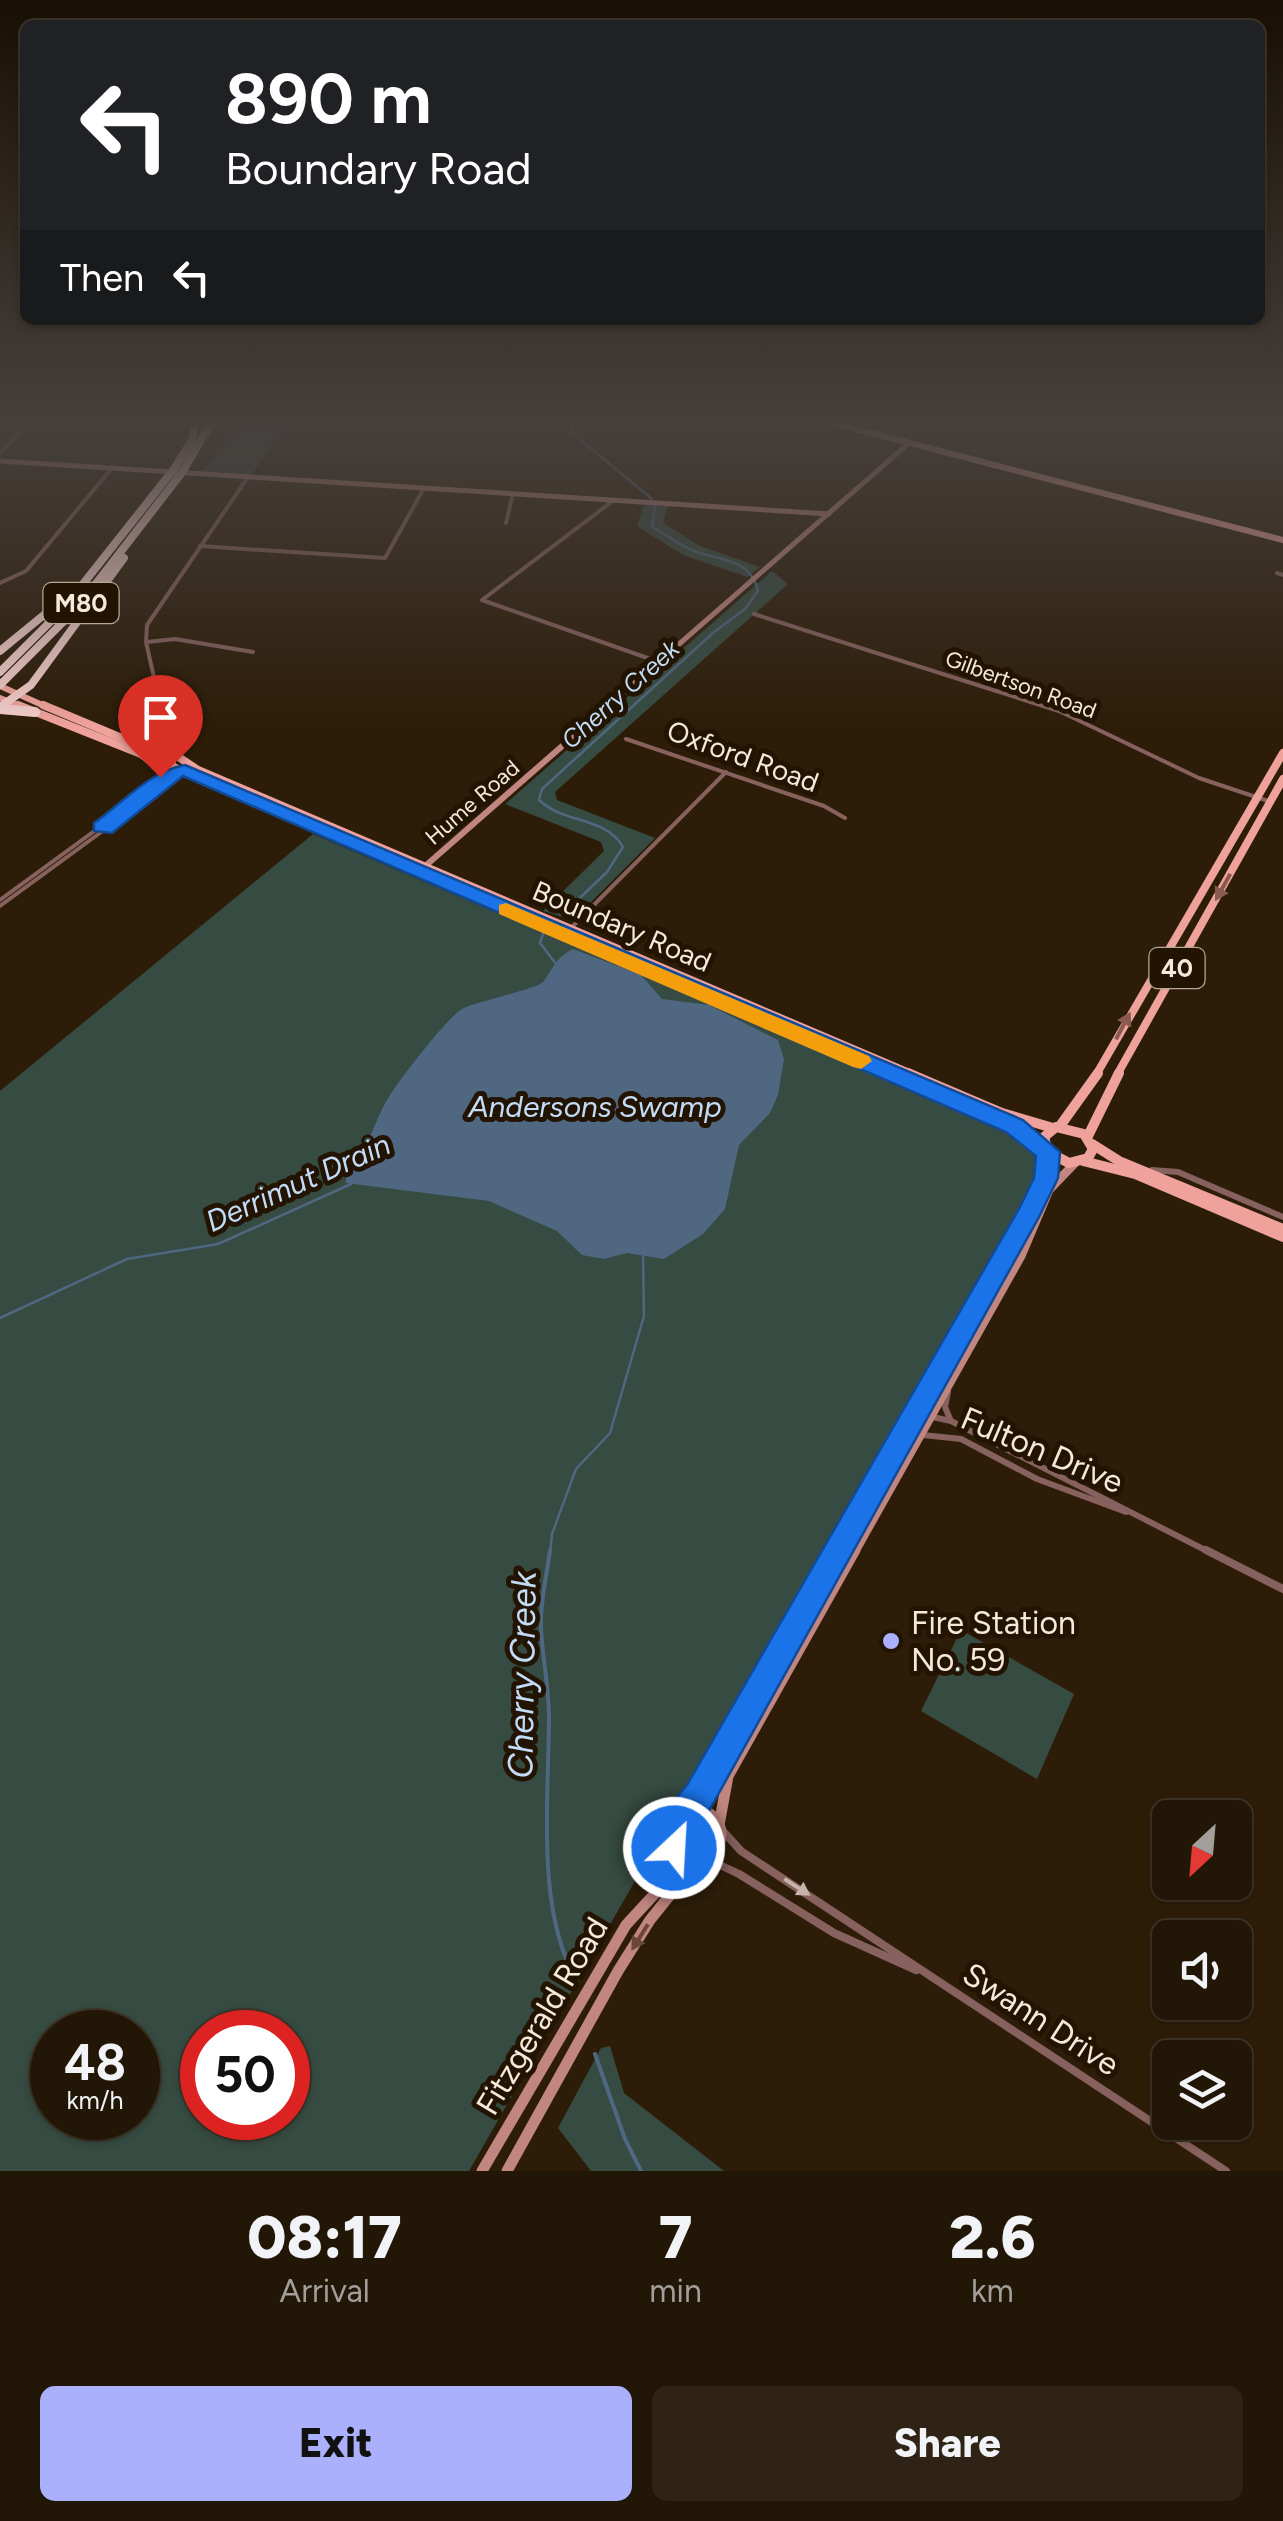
<!DOCTYPE html>
<style>
:root{--surface:#221606;--page:#2e2314;--text:#f1f3f6;--muted:#a29f9b;--line:#3f3528;--accent:#aab0fb}
body{margin:0;font-family:Figtree,sans-serif;background:var(--page);color:var(--text);height:100vh;display:flex;flex-direction:column;font-size:38px;white-space:nowrap}
*{box-sizing:border-box;margin:0}
p{font-size:32px;color:var(--muted)}
.icon{flex:none;width:55px;height:55px;fill:none;stroke:currentColor;stroke-width:2;stroke-linecap:round;stroke-linejoin:round}
.map{position:relative;height:2171px;overflow:hidden}
.details{display:flex;flex-direction:column;background:var(--surface);flex:1}
.details>*{flex:none}
.banner{position:absolute;left:20px;top:20px;width:1245px;height:305px;border-radius:15px;box-shadow:0 2px 8px #0004,0 0 0 2px var(--line);background:#202124;color:#fff;overflow:hidden}
.needle{width:65px;rotate:206deg}
.fabs{position:absolute;left:1152px;top:1800px;display:grid;gap:20px}
.fabs a{display:grid;place-items:center;width:100px;height:100px;border-radius:15px;background:var(--surface);box-shadow:0 2px 8px #0004,0 0 0 2px var(--line);font-size:50px}
.speed{position:absolute;left:30px;top:2010px;display:flex;gap:20px;font-size:50px;font-weight:700;text-align:center}
.speed>*{display:grid;place-content:center;width:130px;height:130px;border-radius:50%;background:var(--surface);box-shadow:0 2px 8px #0004,0 0 0 2px var(--line);line-height:1}
.speed small{font-size:25px;font-weight:400}
.speed .limit{border:15px solid #d22;background:#fff;color:#111}
.pin{position:absolute;display:grid;place-items:center;width:85px;height:85px;color:#fff;margin:-102px -42px;border-radius:50% 50% 50% 0;rotate:-45deg;box-shadow:0 0 10px #0007}
.pin .icon{rotate:45deg}
.me{position:absolute;width:110px;margin:-55px;rotate:25deg;stroke-linejoin:round;filter:drop-shadow(0 0 8px #0008)}
.turn{display:flex;align-items:center;gap:35px;height:210px;padding:0 40px;font-size:45px}
.turn .icon{width:130px;height:130px;stroke-width:2.5}
.turn b{display:block;font-size:70px;line-height:85px}
.then{display:flex;align-items:center;height:95px;padding:0 40px;background:#0003;gap:20px;font-size:38px}
.eta{display:flex;justify-content:space-evenly;align-items:center;height:170px;text-align:center}
.eta b{font-size:60px;font-weight:800;line-height:70px}
.primary-button{display:flex;gap:20px;margin-top:auto;padding:20px 40px}
.primary-button a{flex:1;height:115px;border-radius:15px;background:var(--accent);color:#111;font-size:40px;font-weight:800;line-height:115px;text-align:center}
.primary-button a+a{background:var(--page);color:var(--text)}
.map>svg:first-child{display:block}
</style>
<div class="map">
<svg width="1283" height="2171" viewBox="0 0 1283 2171">
<rect width="100%" height="100%" fill="#2d1d08"/>
<g fill="#364b41" fill-rule="evenodd">
<polygon points="238,423 287,423 252,474 203,471 231,433 240,432 241,428 235,428"/>
<polygon points="644,505 668,506 663,523 700,546 760,567 747,577 683,555 637,526"/>
<polygon points="772,571 788,584 555,792 557,800 655,838 573,920 543,911 604,851 601,842 505,804"/>
<path d="M 313,834 L 1029,1141 L 1043,1168 L 469,2171 L 0,2171 L 0,1091 ZM 52,2032 L 138,2032 L 138,2118 L 52,2118 ZM 202,2032 L 288,2032 L 288,2118 L 202,2118 Z"/>
<polygon points="961,1630 1074,1694 1037,1779 921,1711"/>
<polygon points="610,2046 624,2093 724,2171 591,2171 558,2128 601,2048"/>
</g>
<path fill="#4f6780" d="M 573,949 L 641,975 L 662,999 L 709,1005 L 778,1040 L 784,1059 L 778,1095 L 770,1113 L 739,1145 L 725,1209 L 703,1234 L 664,1259 L 627,1253 L 604,1259 L 582,1255 L 557,1231 L 489,1201 L 346,1183 L 346,1171 C 371,1148 374,1118 392,1092 C 404,1074 447,1018 462,1009 C 477,1001 537,989 543,982 C 553,969 556,957 573,949 Z"/>
<g fill="none" stroke-linecap="round" stroke-linejoin="round">
<g stroke="#4f6780" stroke-width="2.5">
<polyline points="573,423 570,431 652,499"/>
<path d="M 562,915 L 607,872 L 623,847 C 605,816 564,824 539,800 L 542,789 L 714,632 L 745,609 L 758,591 C 750,558 721,561 694,551 C 679,545 666,534 652,527 L 655,506"/>
<polyline points="544,931 540,943 556,964"/>
<polyline points="0,1318 127,1259 218,1244 351,1184"/>
<polyline points="550,1553 552,1534 576,1469 610,1433 644,1316 643,1255"/>
</g>
<g stroke="#4f6780" stroke-width="4">
<path d="M 550,1550 C 547,1575 540,1601 541,1626 C 542,1656 549,1687 549,1717 C 549,1794 535,1912 577,1980"/>
<polyline points="595,2054 625,2139 641,2171"/>
</g>
<g stroke="#86615e" stroke-width="4">
<polyline points="0,453 29,423"/>
<polyline points="614,500 482,600 659,662"/>
<polyline points="506,523 513,494"/>
<polyline points="200,546 385,558 424,488"/>
<polyline points="1277,573 1283,575"/>
<polyline points="0,583 26,571 112,468"/>
<polyline points="754,614 1059,711 1199,778 1271,802"/>
<polyline points="147,642 175,639 253,652"/>
<polyline points="626,739 824,806 845,818"/>
<polyline points="171,753 146,642 147,625 248,477"/>
<polyline points="0,900 152,789 162,774 157,766"/>
<polyline points="0,906 156,792 165,782 168,765"/>
<polyline points="571,928 726,772"/>
</g>
<g stroke="#86615e" stroke-width="6">
<polyline points="1152,1170 1178,1172 1283,1217"/>
<polyline points="948,1392 945,1407 950,1419"/>
<polyline points="915,1423 928,1416 951,1421 1211,1553"/>
<polyline points="923,1435 961,1439 1037,1479 1126,1512"/>
</g>
<g stroke="#86615e" stroke-width="8">
<polyline points="1206,1550 1283,1589"/>
<polyline points="720,1828 741,1851 1226,2171"/>
<polyline points="705,1858 739,1874 834,1933 916,1970"/>
</g>
<g stroke="#c18680" stroke-width="5">
<polyline points="0,461 829,514"/>
<polyline points="606,708 909,443"/>
</g>
<polyline stroke="#c18680" stroke-width="6" points="423,868 609,705"/>
<g stroke="#c18680" stroke-width="9">
<polyline points="837,1553 1031,1210 1046,1178 1048,1152"/>
<polyline points="854,1553 1021,1256 1049,1190 1075,1163"/>
</g>
<g stroke="#c18680" stroke-width="11">
<circle cx="697" cy="1834" r="24"/>
<polyline points="691,1810 838,1550"/>
<polyline points="719,1825 728,1776 855,1550"/>
<polyline points="482,2171 626,1925 661,1887 669,1872 674,1838"/>
<polyline points="507,2171 618,1971 650,1920 699,1859"/>
</g>
<g stroke="#efa29b" stroke-width="6">
<polyline points="833,423 1283,540"/>
<polyline points="0,686 49,708"/>
<polyline points="0,698 24,708"/>
</g>
<g stroke="#efa29b" stroke-width="8">
<polyline points="18,705 141,754 157,766 172,764"/>
<polyline points="43,705 160,754"/>
<polyline points="152,762 160,754 174,754 198,770 914,1075"/>
<polyline points="169,765 895,1075"/>
<polyline points="1096,1075 1283,753"/>
<polyline points="1117,1075 1283,779"/>
</g>
<g stroke="#efa29b" stroke-width="10">
<polyline points="889,1073 1014,1126 1044,1146"/>
<polyline points="908,1073 1002,1113 1053,1128"/>
<polyline points="1060,1126 1098,1073"/>
<polygon points="1056,1127 1084,1134 1093,1149 1088,1158 1069,1163 1048,1152 1044,1137"/>
<polyline points="1088,1136 1119,1073"/>
<polyline points="1092,1144 1119,1161 1283,1229"/>
<polyline points="1083,1161 1135,1174 1283,1237"/>
</g>
<g stroke="#f3cdc9" stroke-width="8">
<polyline points="174,469 192,440 195,423"/>
<polyline points="184,469 211,423"/>
<polyline points="0,651 56,605"/>
<polyline points="0,672 64,608 170,474"/>
<polyline points="0,685 78,607 180,475"/>
<polyline points="0,707 31,685 124,558"/>
</g>
<polyline stroke="#f3cdc9" stroke-width="10" points="0,709 35,712"/>
<g stroke="#f3cdc9" stroke-width="8">
<polyline points="170,474 174,469"/>
<polyline points="180,475 184,469"/>
</g>
</g>
<defs><path id="oneway-solid" d="M-6-.8H1V-3.2L6.5 0L1 3.2V.8H-6Z" transform="scale(2.5)"/></defs>
<g fill="#895a4e">
<use href="#oneway-solid" transform="translate(1223 887) rotate(119)"/>
<use href="#oneway-solid" transform="translate(1123 1026) rotate(-62)"/>
</g>
<use fill="#c8b3aa" href="#oneway-solid" transform="translate(797 1887) rotate(33)"/>
<use fill="#6a473a" href="#oneway-solid" transform="translate(640 1937) rotate(122)"/>
<linearGradient id="sky" x2="0" y2="1"><stop stop-color="#191004"/><stop offset="0.58" stop-color="#46403d"/><stop offset="1" stop-color="#46403d" stop-opacity="0"/></linearGradient>
<rect width="1283" height="727" fill="url(#sky)"/>
<path fill="#1a73e8" stroke="#114b97" stroke-width="2.5" d="M 185,765 L 1023,1120 L 1060,1152 L 1058,1178 L 1039,1217 L 710,1809 L 692,1830 L 685,1860 L 674,1865 L 662,1860 C 649,1829 667,1808 687,1785 L 1020,1207 L 1034,1178 L 1036,1156 L 1006,1132 L 183,776 L 112,833 L 94,831 L 94,823 C 124,802 150,771 185,765 Z"/>
<polygon fill="#f59e0b" points="506,903 869,1056 872,1061 861,1069 853,1067 499,914 499,905"/>
<circle fill="#aab0fb" stroke="#231301" stroke-width="4" cx="891" cy="1641" r="10"/>
<g text-anchor="middle" stroke-width="10" stroke-linejoin="round" paint-order="stroke">
<g font-size="22" fill="#f4e9dc" stroke="#231301">
<text transform="translate(1021 684) rotate(20)" y="8">Gilbertson Road</text>
<text transform="translate(472 802) rotate(-41)" y="8">Hume Road</text>
</g>
<g fill="#231301" stroke="#b5a99a" stroke-width="2.5">
<rect x="43.5" y="583" width="75" height="40" rx="8"/>
<rect x="1149.5" y="948" width="55" height="40" rx="8"/>
</g>
<g font-size="25" font-weight="bold" fill="#f4e9dc">
<text x="81" y="612">M80</text>
<text x="1177" y="977">40</text>
</g>
<g font-size="25" font-style="italic" fill="#c2dcf8" stroke="#231301">
<text transform="translate(620 694) rotate(-42)" y="9">Cherry Creek</text>
</g>
<g font-size="28" fill="#f4e9dc" stroke="#231301">
<text transform="translate(743 756) rotate(20)" y="10">Oxford Road</text>
<text transform="translate(622 926) rotate(23)" y="10">Boundary Road</text>
</g>
<g font-size="30" font-style="italic" fill="#c2dcf8" stroke="#231301">
<text x="595" y="1117">Andersons Swamp</text>
<text transform="translate(298 1183) rotate(-24)" y="10">Derrimut Drain</text>
</g>
<g font-size="32" fill="#f4e9dc" stroke="#231301">
<text transform="translate(1042 1450) rotate(23)" y="11">Fulton Drive</text>
<text transform="translate(542 2016) rotate(-59)" y="11">Fitzgerald Road</text>
<text transform="translate(1041 2019) rotate(33)" y="11">Swann Drive</text>
</g>
<g font-size="32" fill="#f4e9dc" stroke="#231301" text-anchor="start">
<text x="911" y="1634">Fire Station<tspan x="911" dy="37">No. 59</tspan></text>
</g>
<g font-size="35" font-style="italic" fill="#c2dcf8" stroke="#231301">
<text transform="translate(522 1675) rotate(-89)" y="12">Cherry Creek</text>
</g>
</g>
</svg>
<div class="fabs">
<a><svg class="needle" viewBox="-14 -14 28 28"><path d="M0-13l5 13h-10z" fill="#e53935"/><path d="M0 13l5-13h-10z" fill="#a29f9b"/></svg></a>
<a><svg class="icon" aria-label="sound" viewBox="0 0 24 24"><path d="M4 9h4l5-4v14l-5-4H4zM17 9q2 3 0 6"/></svg></a>
<a><svg class="icon" aria-label="layers" viewBox="0 0 24 24"><path d="M12 4l9 5-9 5-9-5zM3 14l9 5 9-5"/></svg></a>
</div>
<div class="speed"><div>48<small>km/h</small></div><div class="limit">50</div></div>
<div class="pin" style="left:160px;top:777px;background:#d93025"><svg class="icon" aria-label="arrive" viewBox="0 0 24 24"><path d="M6 21V4h12l-3 4 3 4H6"/></svg></div>
<svg class="me" style="left:674px;top:1848px" viewBox="-20 -20 40 40"><circle r="17" fill="#1a73e8" stroke="#fff" stroke-width="3"/><path d="M0-11L8 9 0 5-8 9z" fill="#fff"/></svg>
<div class="banner">
<div class="turn"><svg class="icon" aria-label="left" viewBox="0 0 24 24"><path d="M17 20v-9H6M10 6l-5 5 5 5"/></svg><div><b>890 m</b>Boundary Road</div></div>
<div class="then">Then<svg class="icon" aria-label="left" viewBox="0 0 24 24"><path d="M17 20v-9H6M10 6l-5 5 5 5"/></svg></div>
</div>
</div>
<section class="details">
<div class="eta">
<div><b>08:17</b><p>Arrival</p></div>
<div><b>7</b><p>min</p></div>
<div><b>2.6</b><p>km</p></div>
</div>
<div class="primary-button"><a>Exit</a><a>Share</a></div>
</section>
